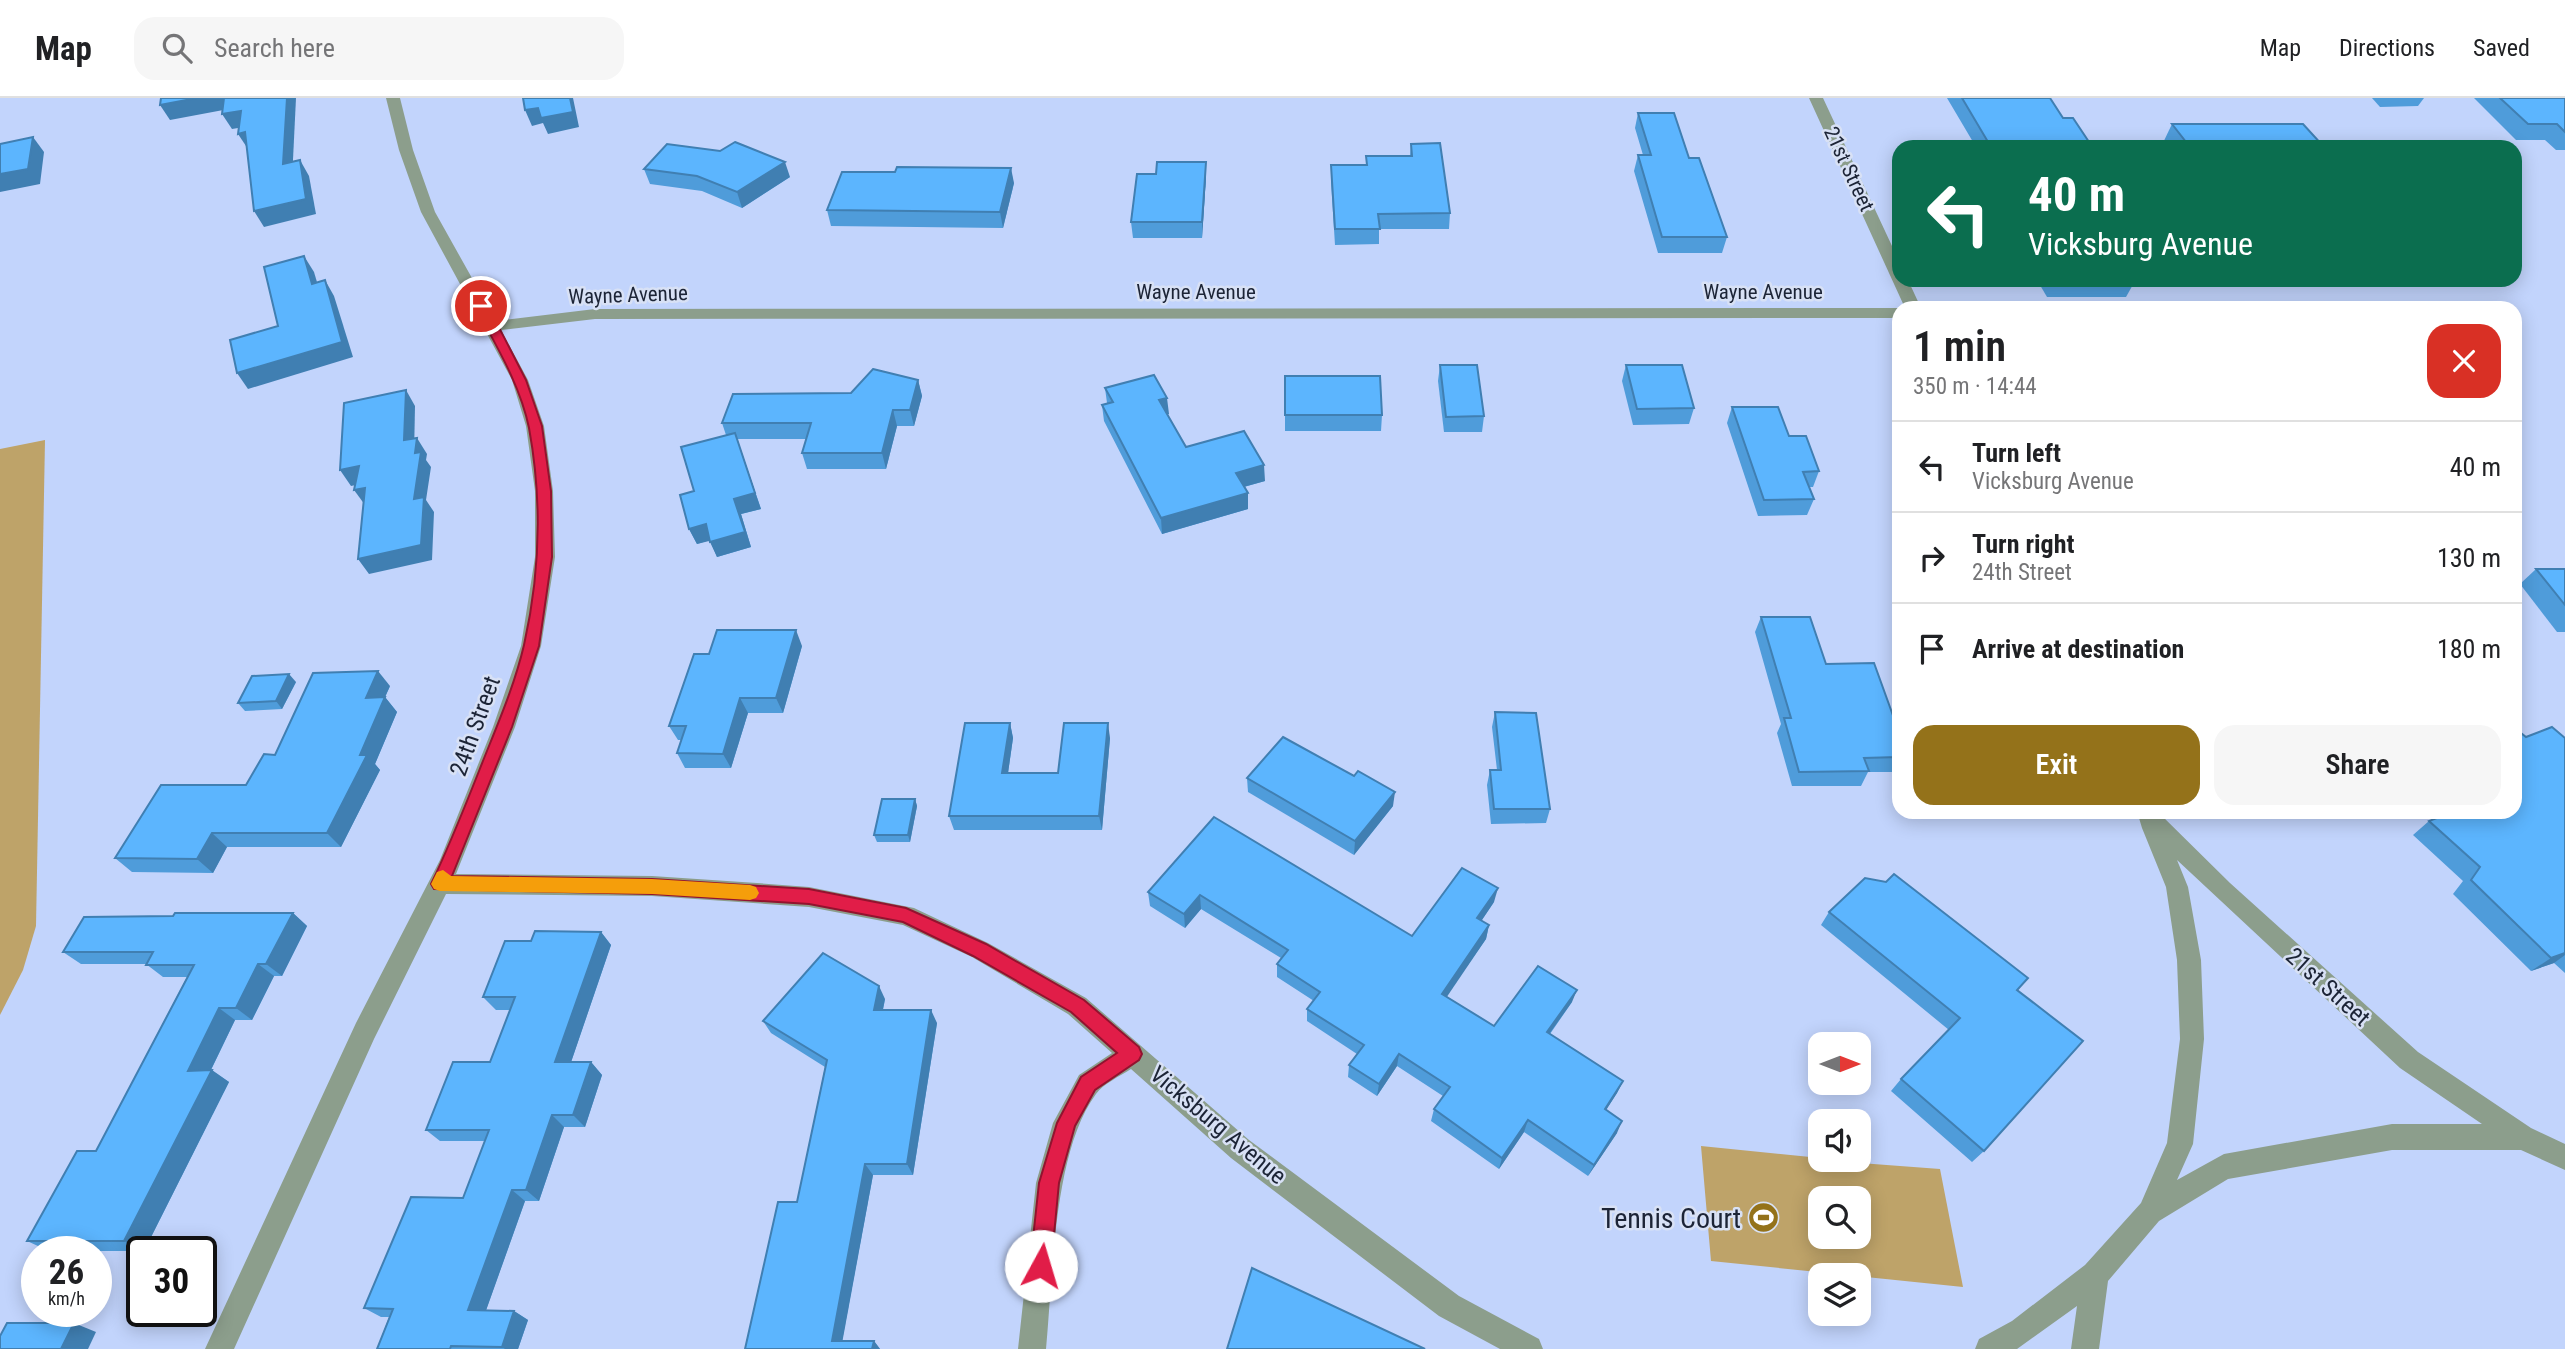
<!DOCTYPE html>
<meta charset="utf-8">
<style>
:root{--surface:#fff;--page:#f6f6f6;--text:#202124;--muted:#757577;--line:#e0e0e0;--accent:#94721a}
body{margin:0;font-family:"Roboto Condensed",sans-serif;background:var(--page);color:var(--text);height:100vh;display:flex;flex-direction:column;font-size:26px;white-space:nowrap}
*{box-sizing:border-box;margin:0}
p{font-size:23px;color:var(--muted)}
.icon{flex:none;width:38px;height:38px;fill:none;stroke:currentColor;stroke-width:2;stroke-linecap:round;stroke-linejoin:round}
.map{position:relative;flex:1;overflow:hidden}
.drawer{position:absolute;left:1892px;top:203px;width:630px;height:518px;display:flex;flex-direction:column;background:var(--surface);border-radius:21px;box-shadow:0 4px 18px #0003}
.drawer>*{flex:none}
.top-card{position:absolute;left:1892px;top:42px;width:630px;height:147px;border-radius:21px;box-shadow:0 4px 18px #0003;background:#0b6e4f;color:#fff;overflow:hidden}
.needle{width:46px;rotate:90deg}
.fabs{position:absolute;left:1808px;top:934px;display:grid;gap:14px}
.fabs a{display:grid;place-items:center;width:63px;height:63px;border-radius:14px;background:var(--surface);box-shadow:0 4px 18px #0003;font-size:35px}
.speed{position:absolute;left:21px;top:1138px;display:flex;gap:14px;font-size:35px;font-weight:700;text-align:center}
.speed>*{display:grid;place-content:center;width:91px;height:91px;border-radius:50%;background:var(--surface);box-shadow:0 4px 18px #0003;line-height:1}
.speed small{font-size:18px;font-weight:400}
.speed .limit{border:4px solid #111;border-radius:10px;background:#fff;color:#111}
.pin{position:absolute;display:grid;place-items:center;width:60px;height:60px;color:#fff;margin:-30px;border:4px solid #fff;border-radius:50%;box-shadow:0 2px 7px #0007}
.me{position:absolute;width:77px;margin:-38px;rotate:6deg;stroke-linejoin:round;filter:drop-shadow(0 0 5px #0008)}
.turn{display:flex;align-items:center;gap:24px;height:147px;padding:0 21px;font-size:32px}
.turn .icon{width:91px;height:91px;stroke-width:2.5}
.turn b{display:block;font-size:49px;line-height:60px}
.round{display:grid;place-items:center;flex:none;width:74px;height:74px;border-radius:21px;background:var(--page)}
.headline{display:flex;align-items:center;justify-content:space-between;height:119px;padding:0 21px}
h1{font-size:42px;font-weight:600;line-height:52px}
.action{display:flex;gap:14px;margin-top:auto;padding:14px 21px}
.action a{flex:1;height:80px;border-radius:21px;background:var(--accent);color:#fff;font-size:28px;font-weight:600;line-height:80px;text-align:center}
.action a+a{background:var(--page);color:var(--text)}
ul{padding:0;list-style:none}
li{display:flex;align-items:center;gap:21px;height:91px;padding:0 21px;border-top:2px solid var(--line)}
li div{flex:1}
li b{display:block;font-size:26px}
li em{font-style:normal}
header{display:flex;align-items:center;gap:42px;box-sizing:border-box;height:98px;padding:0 35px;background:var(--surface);border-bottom:2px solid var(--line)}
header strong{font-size:33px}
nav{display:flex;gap:38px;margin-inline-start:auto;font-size:24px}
.search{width:490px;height:63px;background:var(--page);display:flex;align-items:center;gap:18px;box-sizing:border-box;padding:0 24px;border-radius:21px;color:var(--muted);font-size:26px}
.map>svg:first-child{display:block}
</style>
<header>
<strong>Map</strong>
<div class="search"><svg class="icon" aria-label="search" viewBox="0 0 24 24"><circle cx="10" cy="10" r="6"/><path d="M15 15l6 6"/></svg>Search here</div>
<nav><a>Map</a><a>Directions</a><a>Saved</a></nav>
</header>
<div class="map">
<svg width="2565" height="1251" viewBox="0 0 2565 1251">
<rect width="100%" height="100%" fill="#c2d4fc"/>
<g fill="#bea369" fill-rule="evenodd">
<polygon points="45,342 36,828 23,872 0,917 0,351"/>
<path d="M 1701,1048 L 1820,1060 L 1820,1062 L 1940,1071 L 1963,1189 L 1711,1163 ZM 1820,1101 L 1858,1101 L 1858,1139 L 1820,1139 Z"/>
</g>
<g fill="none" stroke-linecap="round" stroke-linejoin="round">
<g fill="#8c9e8c" fill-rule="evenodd">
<path d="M 386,0 L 400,0 L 413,52 L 435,114 L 496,223 L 595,211 L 1899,210 L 1899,220 L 595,221 L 501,232 L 528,282 L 544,328 L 553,393 L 555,459 L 541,548 L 515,629 L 456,776 L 652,778 L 757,785 L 809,789 L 914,810 L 988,845 L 1086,900 L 1249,1042 L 1459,1198 L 1539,1241 L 1543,1251 L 1500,1251 L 1439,1218 L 1231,1060 L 1131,971 C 1120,978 1103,986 1096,996 C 1053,1054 1053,1179 1046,1251 L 1018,1251 L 1036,1085 L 1053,1025 L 1079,977 L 1112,955 L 1068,916 L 972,859 L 903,827 L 809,809 L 652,798 L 446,796 L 374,941 L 234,1251 L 205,1251 L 356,925 L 440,762 L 493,629 L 521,548 L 535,459 L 535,393 L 526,328 L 512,282 L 421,114 L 399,52 Z"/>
<polygon points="1809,0 1823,0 1899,163 1899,182 1908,182 1921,210 1905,210"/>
<path d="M 2142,714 L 2158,714 L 2230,785 L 2418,954 L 2531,1030 L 2565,1046 L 2565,1072 L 2521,1052 L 2392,1052 L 2228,1081 L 2159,1123 L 2108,1183 L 2099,1251 L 2071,1251 L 2077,1208 L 2017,1251 L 1975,1251 L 1979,1241 L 2012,1223 L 2085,1167 L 2141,1105 L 2167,1045 L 2180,941 L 2177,862 L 2166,789 L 2142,730 L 2139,720 ZM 2177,762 L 2400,970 L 2482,1026 L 2392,1026 L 2224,1056 L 2177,1082 L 2193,1046 L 2204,941 L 2201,862 L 2188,789 Z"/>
</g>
</g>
<g fill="#4f9cda">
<polygon points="1947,0 2050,0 2063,20 2091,47 2090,49 1976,49"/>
<polygon points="2372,0 2424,0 2418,8 2380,9"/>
<polygon points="2474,0 2565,0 2565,52 2556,52 2545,42 2516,42"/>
<polygon points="1638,15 1689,60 1727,139 1722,155 1658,155 1634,73 1638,57 1643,57 1635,30"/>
<polygon points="2172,26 2324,49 2161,49"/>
<polygon points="1411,46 1450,115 1449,131 1379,131 1379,146 1335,147 1331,83 1331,67 1366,67 1366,58 1410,58"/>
<polygon points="1206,64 1206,79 1202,140 1133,140 1131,124 1156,76"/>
<polygon points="644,71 790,79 742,110 702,93 650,86"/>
<polygon points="1014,85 1003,130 831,128 827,112"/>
<polygon points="2037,182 2134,182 2135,183 2126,199 2047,199"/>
<polygon points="1440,267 1484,318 1482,334 1444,334 1438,283"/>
<polygon points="1626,267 1694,310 1689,326 1633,327 1622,283"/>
<polygon points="1285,278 1382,317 1381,333 1285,333"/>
<polygon points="918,282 922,298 914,328 897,328 886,371 807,371 802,355 806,341 737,341 761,411 741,416 751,449 717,459 710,442 697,446 689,431 694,393 726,337 722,325 851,295"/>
<polygon points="1105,290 1169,316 1167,316 1186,349 1265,383 1244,389 1248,395 1248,411 1162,436 1104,323 1102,307 1107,305"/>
<polygon points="1732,309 1789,338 1819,373 1813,389 1809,389 1814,401 1807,417 1758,418 1727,325"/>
<polygon points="2536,471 2565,471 2565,534 2557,534 2520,486"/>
<polygon points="1761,519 1895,623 1899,623 1899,674 1868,674 1861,688 1792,688 1777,635 1781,626 1755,534"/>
<polygon points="802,548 783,615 748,615 731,670 685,670 677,655 681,642 678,642 669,628 709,556"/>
<polygon points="296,584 282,611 245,613 238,605"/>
<polygon points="390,588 385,599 397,614 375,666 380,672 341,749 227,749 213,775 132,774 115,760 246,687 275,657"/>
<polygon points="1495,614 1550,711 1546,725 1491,726 1487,687 1490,672 1497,672 1492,629"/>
<polygon points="1010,625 1013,640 1008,675 1058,675 1110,640 1102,732 954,732 949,718"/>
<polygon points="2526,639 2565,640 2565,875 2554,865 2531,873 2453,796 2463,783 2413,737 2429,723 2446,716 2443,714 2515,714"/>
<polygon points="1247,680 1393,708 1354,757 1248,694"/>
<polygon points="915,701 917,708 910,744 877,744 874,737"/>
<polygon points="1214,719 1412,838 1494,804 1481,823 1489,827 1486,841 1446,898 1494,928 1572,904 1550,936 1623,983 1617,995 1606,1012 1617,1035 1588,1078 1524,1034 1499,1071 1431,1023 1434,1011 1443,998 1397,968 1377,998 1348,979 1349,967 1357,956 1307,923 1307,911 1314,903 1277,879 1277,866 1281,860 1201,811 1185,830 1150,808 1148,794"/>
<polygon points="1829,814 2028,880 2018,892 1984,1053 1972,1064 1891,993 1901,981 1949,932 1821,827"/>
<polygon points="293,815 307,828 282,878 274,878 252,922 235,922 211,972 229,984 144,1153 49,1153 27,1143 96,1053 187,879 163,879 146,866 81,866 63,854 173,818"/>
<polygon points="601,834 611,847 571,964 591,964 602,977 585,1029 564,1029 539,1103 525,1103 486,1212 514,1213 528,1222 518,1251 377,1251 389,1219 381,1219 364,1210 463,1100 485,1043 440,1043 426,1032 490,964 510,912 496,912 483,899 531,843"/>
<polygon points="885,901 883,912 937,925 913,1077 873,1077 842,1243 874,1243 880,1251 745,1251 797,1104 825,969 771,935 763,923"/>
</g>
<g fill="#407fb2">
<polygon points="197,0 227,0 234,10 170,22 160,7"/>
<polygon points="287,0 296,0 292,82 283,66"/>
<polygon points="570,0 573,0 579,29 548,36 543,25 532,28 525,12"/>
<polygon points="241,13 250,28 232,31 222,16"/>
<polygon points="245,34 248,51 238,36"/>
<polygon points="33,39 44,54 40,86 0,94 0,76"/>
<polygon points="300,62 309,78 316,116 264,129 254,113"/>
<polygon points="785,64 790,79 742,110 737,94"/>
<polygon points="1206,64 1206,79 1202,140 1202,124"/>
<polygon points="1011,70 1014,85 1003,130 1000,114"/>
<polygon points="304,158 314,174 322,201 312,186"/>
<polygon points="325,182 334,198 353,259 248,291 237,275"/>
<polygon points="918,282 922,298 914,328 910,312"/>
<polygon points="406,292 415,308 414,358 404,342"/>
<polygon points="1167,300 1169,316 1161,318 1159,302"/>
<polygon points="893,312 897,328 886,371 882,355"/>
<polygon points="735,335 761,411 741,416 751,449 717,459 710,444 734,401"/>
<polygon points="417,340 427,356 426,362 431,369 426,402 434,414 432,462 369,476 358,461 415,355"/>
<polygon points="1264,367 1265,383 1236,391 1236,375"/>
<polygon points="359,368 370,384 351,388 340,372"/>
<polygon points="365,390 365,407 354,392"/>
<polygon points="1248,395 1248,411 1162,436 1161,420"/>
<polygon points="706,426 713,442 697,446 689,431"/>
<polygon points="796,532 802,548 783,615 776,600"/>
<polygon points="378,573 390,588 378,615 366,600"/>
<polygon points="289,576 296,584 282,611 276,603"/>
<polygon points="385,599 397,614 375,666 380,672 341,749 327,735"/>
<polygon points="740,600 748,615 731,670 723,656"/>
<polygon points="1010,625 1013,640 1006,689 1002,675"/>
<polygon points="1108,625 1110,640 1102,732 1099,718"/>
<polygon points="1395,694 1393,708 1354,757 1355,743"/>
<polygon points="915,701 917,708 910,744 908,737"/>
<polygon points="212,735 227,749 213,775 197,761"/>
<polygon points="1498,790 1494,804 1474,834 1477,820"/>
<polygon points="1200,797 1201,811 1185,830 1184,816"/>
<polygon points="293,815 307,828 282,878 266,866"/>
<polygon points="1489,827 1486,841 1440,909 1442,896"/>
<polygon points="601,834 611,847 567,976 555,964"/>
<polygon points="2565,855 2565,857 2554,865 2531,873 2551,860"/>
<polygon points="258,866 274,878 252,922 236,910"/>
<polygon points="879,888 885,901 880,925 874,912"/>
<polygon points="1577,892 1572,904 1542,946 1547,934"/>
<polygon points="219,910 235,922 205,984 188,973"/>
<polygon points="931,912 937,925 913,1077 907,1066"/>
<polygon points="1399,956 1397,968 1377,998 1379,986"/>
<polygon points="591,964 602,977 585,1029 573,1017"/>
<polygon points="212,972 229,984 144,1153 124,1143"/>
<polygon points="1623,983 1617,995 1599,1023 1605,1011"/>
<polygon points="552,1017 564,1029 539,1103 526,1092"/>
<polygon points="1528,1022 1524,1034 1499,1071 1502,1060"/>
<polygon points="1622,1023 1617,1035 1588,1078 1594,1067"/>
<polygon points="865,1066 873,1077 841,1251 832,1243"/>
<polygon points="512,1092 525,1103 483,1221 468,1212"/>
<polygon points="514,1213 528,1222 518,1251 505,1251 502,1249"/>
<polygon points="74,1225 96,1234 88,1251 61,1251"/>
<polygon points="874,1243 880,1251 872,1251"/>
</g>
<g fill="#5cb5fe" stroke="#407fb2" stroke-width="2">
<polygon points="161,0 197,0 160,7"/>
<polygon points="224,0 287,0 283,66 300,62 306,101 254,113 245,34 238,36 241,13 222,16"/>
<polygon points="523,0 570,0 573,14 541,20 538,10 525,12"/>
<polygon points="1962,0 2050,0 2063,20 2073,20 2091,47 2054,47 2056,49 1991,49"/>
<polygon points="2500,0 2565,0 2565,34 2557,26 2528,26"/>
<polygon points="1638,15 1674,15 1689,60 1699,60 1727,139 1662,139 1638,57 1651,57"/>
<polygon points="2172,26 2303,26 2324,49 2190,49"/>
<polygon points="33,39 28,71 0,76 0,46"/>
<polygon points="735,44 785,64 737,94 697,78 644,71 667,46 720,53"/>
<polygon points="1440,45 1450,115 1378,116 1380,131 1335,131 1331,67 1367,67 1366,58 1412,58 1411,46"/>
<polygon points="1157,64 1206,64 1202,124 1131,124 1137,76 1156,76"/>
<polygon points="897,69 1011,70 1000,114 827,112 842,74 895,74"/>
<polygon points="304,158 312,186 325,182 342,244 237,275 230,242 278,228 264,169"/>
<polygon points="2054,182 2134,182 2135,183 2054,183"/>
<polygon points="1440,267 1477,267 1484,318 1446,319"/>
<polygon points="1626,267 1682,267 1694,310 1637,311"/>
<polygon points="873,271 918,282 910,312 893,312 882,355 802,355 811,325 722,325 733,296 851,295"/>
<polygon points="1154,277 1167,300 1159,302 1186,349 1244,333 1264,367 1236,375 1248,395 1161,420 1102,307 1113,304 1105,290"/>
<polygon points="1285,278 1380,278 1382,317 1285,317"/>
<polygon points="406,292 404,342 417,340 415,355 421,354 414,401 424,399 421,447 358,461 365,390 354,392 359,368 340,372 344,305"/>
<polygon points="1732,309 1778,309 1789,338 1806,338 1819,373 1803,374 1814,401 1764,402"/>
<polygon points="735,335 755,395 734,401 745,434 710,444 706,426 689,431 680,397 694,393 681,349"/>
<polygon points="2536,471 2565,471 2565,507"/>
<polygon points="1761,519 1810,519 1826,566 1874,565 1895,623 1899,623 1899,659 1864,660 1869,673 1799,674 1784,620 1791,620"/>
<polygon points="717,532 796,532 776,600 740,600 723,656 677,655 686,628 669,628 694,556 709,556"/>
<polygon points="378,573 366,600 385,599 360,657 367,657 327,735 212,735 197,761 115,760 161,687 246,687 264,656 275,657 313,575"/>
<polygon points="289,576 276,603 238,605 252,578"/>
<polygon points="1495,614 1536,615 1550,711 1494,711 1490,672 1501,672"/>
<polygon points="965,625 1010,625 1002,675 1058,675 1064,625 1108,625 1099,718 949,718"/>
<polygon points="2552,629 2565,640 2565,855 2551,860 2471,782 2480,769 2429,723 2452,714 2515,714 2515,632 2516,631 2526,639"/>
<polygon points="1283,639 1354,678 1358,673 1395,694 1355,743 1247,680"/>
<polygon points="882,701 915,701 908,737 874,737"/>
<polygon points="1214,719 1412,838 1462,770 1498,790 1477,820 1489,827 1442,896 1494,928 1538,868 1577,892 1547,934 1623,983 1605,1011 1622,1023 1594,1067 1528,1022 1502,1060 1434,1011 1450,989 1399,956 1379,986 1349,967 1364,947 1307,911 1320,894 1277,866 1288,852 1200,797 1184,816 1148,794"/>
<polygon points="1894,776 2028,880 2017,892 2083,943 1984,1053 1901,981 1960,920 1829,814 1865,780 1886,784"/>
<polygon points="175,815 293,815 266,866 258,866 236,910 219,910 188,973 212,972 124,1143 27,1143 77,1053 96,1053 194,867 146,867 153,854 63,854 84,819 173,818"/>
<polygon points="535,833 601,834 555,964 591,964 573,1017 552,1017 526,1092 512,1092 468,1212 514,1213 502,1249 451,1248 450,1251 377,1251 393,1211 364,1210 411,1099 463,1100 489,1032 426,1032 453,964 490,964 515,899 483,899 505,843 531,843"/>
<polygon points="823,855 879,888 874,912 931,912 907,1066 865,1066 832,1243 874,1243 872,1251 745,1251 778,1104 797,1104 827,962 763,923"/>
<polygon points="1252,1170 1425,1251 1227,1251"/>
<polygon points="7,1225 74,1225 61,1251 0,1251 0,1238"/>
</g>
<path fill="#e11d48" stroke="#92132f" stroke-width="2" d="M 481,204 L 488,208 L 526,282 L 542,328 L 551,393 L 552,459 L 539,548 L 512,629 L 452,778 L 652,781 L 809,791 L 906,810 L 986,846 L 1084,902 L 1139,949 L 1142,956 L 1139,962 L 1095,992 L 1075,1028 L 1059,1085 L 1051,1168 L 1048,1175 L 1041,1178 L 1033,1175 L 1030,1168 L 1039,1085 L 1057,1025 L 1081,979 L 1117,955 L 1071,914 L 973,858 L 903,824 L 809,806 L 652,796 L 434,791 L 431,786 C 449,749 464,711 479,673 C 495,632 514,590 524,547 C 540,476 542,401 529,330 C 520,286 495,246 475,208 Z"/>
<polygon fill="#f59e0b" points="443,772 451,778 652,781 750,787 756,789 759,795 756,800 750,802 652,796 440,793 434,791 431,786 437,774"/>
<defs>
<symbol id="stadium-disc" viewBox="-11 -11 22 22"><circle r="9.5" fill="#94721a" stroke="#d8e1f5"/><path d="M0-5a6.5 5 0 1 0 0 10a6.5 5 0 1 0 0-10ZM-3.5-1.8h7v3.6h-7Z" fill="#fff"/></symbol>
</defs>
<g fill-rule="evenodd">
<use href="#stadium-disc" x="1746" y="1102" width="35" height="35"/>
</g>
<g text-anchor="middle" stroke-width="5" stroke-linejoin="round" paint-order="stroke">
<g font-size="21" fill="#1c2436" stroke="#d8e1f5">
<text transform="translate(1849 71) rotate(65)" y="7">21st Street</text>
<text x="1196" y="201">Wayne Avenue</text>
<text x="1763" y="201">Wayne Avenue</text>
<text transform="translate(628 197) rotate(-2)" y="7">Wayne Avenue</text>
</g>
<g font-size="24" fill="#1c2436" stroke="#d8e1f5">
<text transform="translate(475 628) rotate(-70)" y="8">24th Street</text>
<text transform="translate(2328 889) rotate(42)" y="8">21st Street</text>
<text transform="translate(1218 1027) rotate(40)" y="8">Vicksburg Avenue</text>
</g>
<g font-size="28" fill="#1c2436" stroke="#d8e1f5" text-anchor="end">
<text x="1741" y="1130">Tennis Court</text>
</g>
</g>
</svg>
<div class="fabs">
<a><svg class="needle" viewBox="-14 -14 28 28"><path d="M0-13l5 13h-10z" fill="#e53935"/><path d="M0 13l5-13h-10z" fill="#757577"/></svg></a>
<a><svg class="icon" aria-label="sound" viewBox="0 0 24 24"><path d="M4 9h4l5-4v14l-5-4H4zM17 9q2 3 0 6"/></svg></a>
<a><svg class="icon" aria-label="search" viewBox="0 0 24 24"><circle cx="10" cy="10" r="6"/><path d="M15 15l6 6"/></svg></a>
<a><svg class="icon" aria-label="layers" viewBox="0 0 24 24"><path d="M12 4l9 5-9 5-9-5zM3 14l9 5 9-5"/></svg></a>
</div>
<div class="speed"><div>26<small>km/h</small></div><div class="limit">30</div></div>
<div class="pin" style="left:481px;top:208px;background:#d93025"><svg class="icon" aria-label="arrive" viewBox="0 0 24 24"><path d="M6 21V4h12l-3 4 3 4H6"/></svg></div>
<svg class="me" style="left:1041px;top:1168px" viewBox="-20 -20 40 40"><circle r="19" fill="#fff"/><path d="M0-13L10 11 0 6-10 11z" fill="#e11d48"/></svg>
<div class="top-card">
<div class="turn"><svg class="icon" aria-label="left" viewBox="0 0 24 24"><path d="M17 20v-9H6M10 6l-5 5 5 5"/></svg><div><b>40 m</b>Vicksburg Avenue</div></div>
</div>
<section class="drawer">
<div class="headline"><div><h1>1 min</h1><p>350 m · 14:44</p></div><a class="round" style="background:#d93025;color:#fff"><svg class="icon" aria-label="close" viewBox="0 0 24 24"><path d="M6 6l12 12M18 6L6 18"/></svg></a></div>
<ul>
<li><svg class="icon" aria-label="left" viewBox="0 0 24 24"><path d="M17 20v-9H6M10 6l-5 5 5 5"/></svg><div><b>Turn left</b><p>Vicksburg Avenue</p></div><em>40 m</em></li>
<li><svg class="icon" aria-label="right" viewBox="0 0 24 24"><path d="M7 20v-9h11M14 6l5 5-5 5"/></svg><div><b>Turn right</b><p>24th Street</p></div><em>130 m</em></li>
<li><svg class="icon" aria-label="arrive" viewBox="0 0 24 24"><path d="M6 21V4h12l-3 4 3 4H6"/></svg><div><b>Arrive at destination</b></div><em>180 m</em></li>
</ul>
<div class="action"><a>Exit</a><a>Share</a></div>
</section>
</div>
